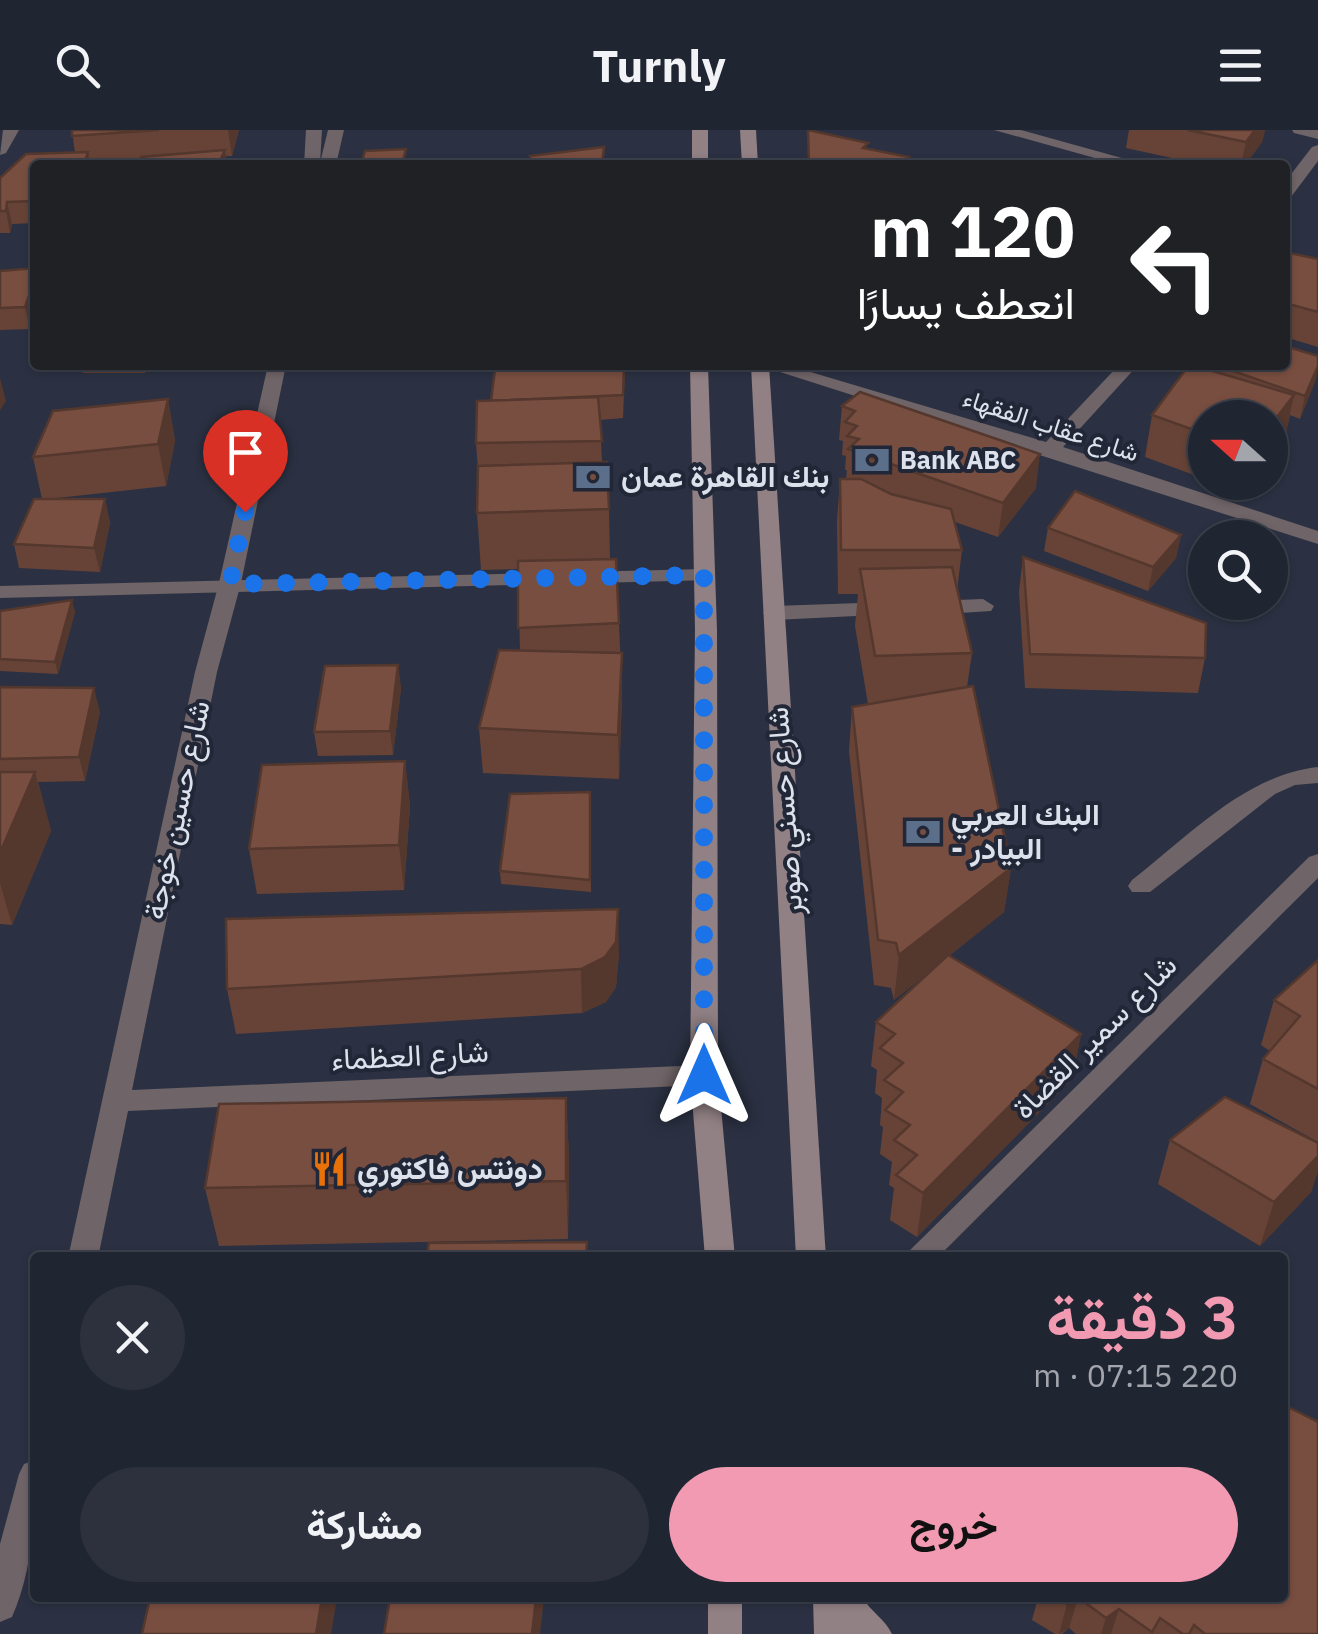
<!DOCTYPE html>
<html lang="ar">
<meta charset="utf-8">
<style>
:root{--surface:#202532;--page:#2d313e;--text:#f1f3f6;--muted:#a2a5ac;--line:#3d424d;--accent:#f19ab1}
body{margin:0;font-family:"IBM Plex Sans",Vazirmatn,sans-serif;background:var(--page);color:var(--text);direction:rtl;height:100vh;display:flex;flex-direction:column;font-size:38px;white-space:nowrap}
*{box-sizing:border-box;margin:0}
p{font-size:32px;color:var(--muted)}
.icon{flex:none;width:55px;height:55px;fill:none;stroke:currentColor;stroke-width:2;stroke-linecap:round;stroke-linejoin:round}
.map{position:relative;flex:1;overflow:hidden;direction:ltr}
.panel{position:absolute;left:30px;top:1122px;width:1258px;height:350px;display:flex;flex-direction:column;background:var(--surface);border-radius:10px;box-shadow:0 2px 8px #0004,0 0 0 2px var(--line);direction:rtl}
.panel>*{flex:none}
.hud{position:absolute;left:30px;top:30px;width:1260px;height:210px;border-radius:10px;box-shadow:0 2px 8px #0004,0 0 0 2px var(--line);direction:rtl;background:#202124;color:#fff;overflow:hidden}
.needle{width:65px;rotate:291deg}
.tools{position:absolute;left:1188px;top:270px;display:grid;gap:20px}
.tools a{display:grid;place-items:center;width:100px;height:100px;border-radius:50%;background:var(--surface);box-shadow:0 2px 8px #0004,0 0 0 2px var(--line);font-size:50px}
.pin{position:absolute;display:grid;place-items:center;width:85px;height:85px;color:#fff;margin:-102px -42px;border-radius:50% 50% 50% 0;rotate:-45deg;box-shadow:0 0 10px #0007}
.pin .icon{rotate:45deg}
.me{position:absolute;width:110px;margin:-55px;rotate:0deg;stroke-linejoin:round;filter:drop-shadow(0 0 8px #0008)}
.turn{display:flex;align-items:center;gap:35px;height:210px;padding:0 50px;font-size:45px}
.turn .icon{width:130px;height:130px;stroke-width:2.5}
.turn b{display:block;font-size:70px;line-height:85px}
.round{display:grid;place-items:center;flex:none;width:105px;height:105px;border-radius:52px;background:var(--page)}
.summary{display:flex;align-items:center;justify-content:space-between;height:170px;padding:0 50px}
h1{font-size:60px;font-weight:700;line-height:75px;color:var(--accent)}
.action{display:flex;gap:20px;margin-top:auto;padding:20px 50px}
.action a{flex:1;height:115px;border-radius:60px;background:var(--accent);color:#111;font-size:40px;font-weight:700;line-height:115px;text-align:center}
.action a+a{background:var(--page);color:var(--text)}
header{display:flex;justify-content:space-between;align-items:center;height:130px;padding:0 50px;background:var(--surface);font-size:45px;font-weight:700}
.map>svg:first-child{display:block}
</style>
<header><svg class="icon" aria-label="menu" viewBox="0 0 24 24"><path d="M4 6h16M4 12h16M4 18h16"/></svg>Turnly<svg class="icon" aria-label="search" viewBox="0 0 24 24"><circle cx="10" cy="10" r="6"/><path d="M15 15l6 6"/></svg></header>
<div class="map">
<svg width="1318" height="1504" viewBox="0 0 1318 1504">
<rect width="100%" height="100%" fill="#2b3142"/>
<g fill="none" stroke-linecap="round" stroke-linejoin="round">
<g fill="#6f6467" fill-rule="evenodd">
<polygon points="704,439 715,445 712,450 0,468 0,456"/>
<polygon points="983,469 994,476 991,481 929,485 918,478 929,471"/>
<polygon points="889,472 900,479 897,484 774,490 763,483 774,476"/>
<path d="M 1318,637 L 1318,653 L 1295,655 L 1275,664 L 1150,762 L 1132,762 L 1128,756 L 1132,750 C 1189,706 1245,645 1318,637 Z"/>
</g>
<g fill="#6f6467" fill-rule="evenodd">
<polygon points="3,0 19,0 6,23 0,25"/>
<polygon points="306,0 322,0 320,33 328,0 344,0 336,35 304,35"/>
<polygon points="994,0 1021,0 1147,35 1120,35"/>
<polygon points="1292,0 1318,0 1318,9 1294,3"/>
<polygon points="1318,15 1318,31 1291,67 1285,68 1285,52 1312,17"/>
<polygon points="268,235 286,235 241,453 217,542 132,960 704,935 714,938 718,945 714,952 704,955 128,981 98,1128 68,1128 195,542 219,453"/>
<polygon points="758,235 787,235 1046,312 1119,235 1138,235 1063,317 1318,401 1318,414"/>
<polygon points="1318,724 1318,748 937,1128 902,1128 1309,727"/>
<path d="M 35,1330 C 35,1384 34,1436 12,1487 L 0,1492 L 0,1414 L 19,1344 L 24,1334 Z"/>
</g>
<g fill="#918084" fill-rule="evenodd">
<rect x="692" y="0" width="16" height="35"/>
<polygon points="740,0 756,0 758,35 742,35"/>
<polygon points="690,235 708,235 717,500 718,945 735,1128 705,1128 690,945 695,500"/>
<polygon points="751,235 769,235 826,1128 796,1128"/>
<rect x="708" y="1468" width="34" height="36"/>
<path d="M 813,1468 L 863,1468 C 871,1482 885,1489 892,1504 L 814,1504 Z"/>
</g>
</g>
<g fill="#674337">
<polygon points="72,0 239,0 232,26 226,26 227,35 140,35 140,32 94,35 35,35 35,93 12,94 10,103 0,103 0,48 26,24 75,23"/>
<polygon points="1129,0 1265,0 1262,12 1245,35 1204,35 1126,18"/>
<polygon points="1285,122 1318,129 1318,217 1285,207"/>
<polygon points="35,138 30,199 0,200 0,141"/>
<polygon points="1318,226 1316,249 1300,289 1290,285 1285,307 1270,326 1270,288 1205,288 1205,349 1145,327 1152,285 1188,235 1285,235"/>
<polygon points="82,235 149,235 145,243 83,243"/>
<polygon points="521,235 629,235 625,237 623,288 600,290 602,332 609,379 610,429 619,493 622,567 619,649 483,643 479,598 520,521 518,439 481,440 477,383 478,339 476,313 491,271 521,238"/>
<polygon points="860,262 1036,358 998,407 955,392 962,420 957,461 972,523 967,557 1011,738 1004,782 949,826 1081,904 1072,949 917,1107 890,1090 894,1058 889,1055 892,1032 880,1024 883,997 880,995 882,968 875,963 877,940 871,936 876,892 933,839 894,870 891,858 874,855 849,621 852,577 868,574 855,496 858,464 838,464 837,392 840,349 846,349 847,340 845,340 846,326 842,325 843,311 839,310 842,276"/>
<polygon points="168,269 175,311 166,356 48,369 105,369 110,393 100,442 19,438 14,414 42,369 33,327"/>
<polygon points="1215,352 1250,352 1242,362"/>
<polygon points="1048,398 1181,405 1176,428 1148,461 1044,421"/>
<polygon points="1023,427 1205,528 1198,563 1025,558 1019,462"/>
<polygon points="0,481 75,482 58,544 0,541"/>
<polygon points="398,535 401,559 393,625 318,626 314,602"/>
<polygon points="0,557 100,582 85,651 38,652 51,701 12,795 0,794"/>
<polygon points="405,631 410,676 404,760 257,764 249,719"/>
<polygon points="590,662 591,762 501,754 500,741"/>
<polygon points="619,824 616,857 606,872 582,883 236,904 227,859"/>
<polygon points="1318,830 1318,1012 1250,974 1263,929 1270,921 1261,915 1274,870"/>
<polygon points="566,968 569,1027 568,1109 219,1116 205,1058"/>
<polygon points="1170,1010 1318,1013 1318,1041 1311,1062 1260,1116 1158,1054"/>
<polygon points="1038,1468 1282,1468 1318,1504 1076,1504 1069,1498 1062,1504 1055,1504 1032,1490"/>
</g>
<g fill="#54372d">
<polygon points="228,0 239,0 232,26"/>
<polygon points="1255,0 1265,0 1262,12 1245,35 1241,35 1246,12"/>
<polygon points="225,20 227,35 218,35"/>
<polygon points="88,22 90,35 84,35"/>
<polygon points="7,72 12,94 10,103 6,81"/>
<polygon points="35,149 35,185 30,199 25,177"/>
<polygon points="1318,236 1316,249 1300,289 1305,266"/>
<polygon points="0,248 6,271 0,280"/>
<polygon points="1294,265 1285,307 1270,326 1270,296"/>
<polygon points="168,269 175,311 166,356 158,314"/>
<polygon points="1040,324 1036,358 998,407 1003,373"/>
<polygon points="105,369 110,393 100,442 94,418"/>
<polygon points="1181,405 1176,428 1148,461 1153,437"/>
<polygon points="72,470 75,482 58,544 55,532"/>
<polygon points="622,523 622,567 619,649 618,605"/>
<polygon points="398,535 401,559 393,625 390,601"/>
<polygon points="94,558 100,582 85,651 79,627"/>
<polygon points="405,631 410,676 404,760 399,715"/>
<polygon points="35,642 51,701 12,795 0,753 0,723"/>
<polygon points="1011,738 1004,782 894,870 899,825"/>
<polygon points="618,779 619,824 616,857 606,872 582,883 581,839"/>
<polygon points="1081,904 1072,949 917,1107 923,1063"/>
<polygon points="566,968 569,1027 568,1109 566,1051"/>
<polygon points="1318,1026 1318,1041 1311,1062 1260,1116 1274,1072"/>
<polygon points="322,1468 337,1468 331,1504 316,1504"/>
<polygon points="536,1468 544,1468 540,1504 532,1504"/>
<polygon points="1078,1468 1069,1498 1059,1504 1067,1474"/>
<polygon points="1119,1479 1111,1504 1101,1504 1106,1488"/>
</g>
<g fill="#784e40" stroke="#54372d" stroke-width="2.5">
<polygon points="72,0 159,0 72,6"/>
<polygon points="808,0 868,13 863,18 909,27 902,35 809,35"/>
<polygon points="1188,0 1255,0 1246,12"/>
<polygon points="604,17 602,35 532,35 530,26"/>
<polygon points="406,19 402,35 361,35 365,21"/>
<polygon points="225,20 218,35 140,35 141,27"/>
<polygon points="88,22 84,35 35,35 35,71 7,72 6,81 0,81 0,48 26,24"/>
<polygon points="1285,122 1318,129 1318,182 1285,173"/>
<polygon points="35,138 35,149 25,177 0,178 0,141"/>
<polygon points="1285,216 1318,226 1318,236 1305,266 1216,235 1285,235"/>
<polygon points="586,235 624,235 623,265 491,271 495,240"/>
<polygon points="1189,235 1192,235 1294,265 1270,296 1270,288 1205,288 1205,304 1152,285"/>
<polygon points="860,262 1040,324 1003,373 848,319 859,309 847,306 857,296 845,292 855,281 842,276"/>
<polygon points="598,267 602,311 476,313 477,271"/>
<polygon points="168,269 158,314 33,327 53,281"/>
<polygon points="607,332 609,379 477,383 478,336"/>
<polygon points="840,349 861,349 891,364 951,379 962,420 841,420"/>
<polygon points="1075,361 1181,405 1153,437 1048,398"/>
<polygon points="34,369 105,369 94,418 14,414"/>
<polygon points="1023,427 1206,493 1205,528 1030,524"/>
<polygon points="616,429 619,493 518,498 518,431"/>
<polygon points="952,437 972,523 875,526 860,439"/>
<polygon points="72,470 55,532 0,529 0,481"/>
<polygon points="499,520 622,523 618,605 479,598"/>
<polygon points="398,535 390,601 314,602 325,536"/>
<polygon points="973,556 1011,738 899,825 896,813 878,810 852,577"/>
<polygon points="0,557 94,558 79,627 0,629"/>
<polygon points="405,631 399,715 249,719 262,635"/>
<polygon points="0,642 35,642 0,723"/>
<polygon points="590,662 590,750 500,741 510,664"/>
<polygon points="618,779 616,812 605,827 581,839 227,859 226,789"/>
<polygon points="948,825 1081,904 923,1063 896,1045 917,1025 894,1010 910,995 885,980 903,962 884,950 903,933 880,918 895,904 876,892"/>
<polygon points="1318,830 1318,959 1263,929 1300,886 1274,870"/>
<polygon points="1225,967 1318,1013 1318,1026 1274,1072 1170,1010"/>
<polygon points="566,968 566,1051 205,1058 219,974"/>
<polygon points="587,1112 586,1128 426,1128 429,1113"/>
<polygon points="1282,1274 1318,1292 1318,1504 1205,1504 1194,1495 1189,1504 1183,1504 1160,1488 1152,1502 1119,1479 1106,1488 1079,1468 1282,1468"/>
<polygon points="150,1468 322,1468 316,1504 142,1504"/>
<polygon points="390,1468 536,1468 532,1504 384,1504"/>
<polygon points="1055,1468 1077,1468 1067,1474"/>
</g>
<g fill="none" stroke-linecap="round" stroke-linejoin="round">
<polyline stroke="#1a73e8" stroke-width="18" stroke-dasharray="0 32.4" points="245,382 230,454 704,445 704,945"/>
</g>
<defs>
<symbol id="bank-bare" viewBox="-9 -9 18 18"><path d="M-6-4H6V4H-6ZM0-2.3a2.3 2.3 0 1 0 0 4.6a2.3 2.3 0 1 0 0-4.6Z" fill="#5c6f8a" stroke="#212737" stroke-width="2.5" paint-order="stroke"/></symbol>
<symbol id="restaurant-bare" viewBox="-9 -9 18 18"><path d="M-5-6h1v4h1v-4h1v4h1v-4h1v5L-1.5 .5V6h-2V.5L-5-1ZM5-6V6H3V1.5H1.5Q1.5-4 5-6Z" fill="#e8710a" stroke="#212737" stroke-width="2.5" paint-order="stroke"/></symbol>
</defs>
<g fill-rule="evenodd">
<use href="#bank-bare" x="847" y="305" width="50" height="50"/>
<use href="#bank-bare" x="568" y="322" width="50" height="50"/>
<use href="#bank-bare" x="898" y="677" width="50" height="50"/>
<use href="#restaurant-bare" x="304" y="1014" width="50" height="50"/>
</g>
<g text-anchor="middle" stroke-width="8" stroke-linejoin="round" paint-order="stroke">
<g font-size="25" fill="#dce1ec" stroke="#212737">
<text transform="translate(1051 295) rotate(18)" y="9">شارع عقاب الفقهاء</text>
</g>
<g font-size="25" font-weight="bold" fill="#dce1ec" stroke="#212737" text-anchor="start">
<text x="900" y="339">Bank ABC</text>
</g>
<g font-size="30" font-weight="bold" fill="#dce1ec" stroke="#212737" text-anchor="start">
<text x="621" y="357">بنك القاهرة عمان</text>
<text x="951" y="695">البنك العربي<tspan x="951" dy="34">- البيادر</tspan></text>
<text x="357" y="1049">دونتس فاكتوري</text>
</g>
<g font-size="30" fill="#dce1ec" stroke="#212737">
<text transform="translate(177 680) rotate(-78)" y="10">شارع حسين خوجة</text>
<text transform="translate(785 681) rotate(-94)" y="10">شارع حسني صوبر</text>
<text transform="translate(1095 907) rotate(-45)" y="10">شارع سمير القضاة</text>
<text transform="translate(410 926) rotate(-3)" y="10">شارع العظماء</text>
</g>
</g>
</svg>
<div class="tools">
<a><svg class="needle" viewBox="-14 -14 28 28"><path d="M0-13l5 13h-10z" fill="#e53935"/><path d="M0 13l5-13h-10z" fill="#a2a5ac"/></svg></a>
<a><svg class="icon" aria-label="search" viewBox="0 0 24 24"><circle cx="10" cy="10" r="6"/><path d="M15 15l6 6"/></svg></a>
</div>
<div class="pin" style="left:245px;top:382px;background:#d93025"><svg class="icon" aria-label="arrive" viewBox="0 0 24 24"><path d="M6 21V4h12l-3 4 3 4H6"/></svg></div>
<svg class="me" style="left:704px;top:945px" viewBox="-20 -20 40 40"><path d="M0-17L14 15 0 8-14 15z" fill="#1a73e8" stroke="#fff" stroke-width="4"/></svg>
<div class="hud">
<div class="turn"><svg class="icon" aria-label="left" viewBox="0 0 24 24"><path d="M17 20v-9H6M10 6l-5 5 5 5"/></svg><div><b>120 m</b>انعطف يسارًا</div></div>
</div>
<section class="panel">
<div class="summary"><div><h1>3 دقيقة</h1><p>220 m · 07:15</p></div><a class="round"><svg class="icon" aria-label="close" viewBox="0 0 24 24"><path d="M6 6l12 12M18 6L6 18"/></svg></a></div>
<div class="action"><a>خروج</a><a>مشاركة</a></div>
</section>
</div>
